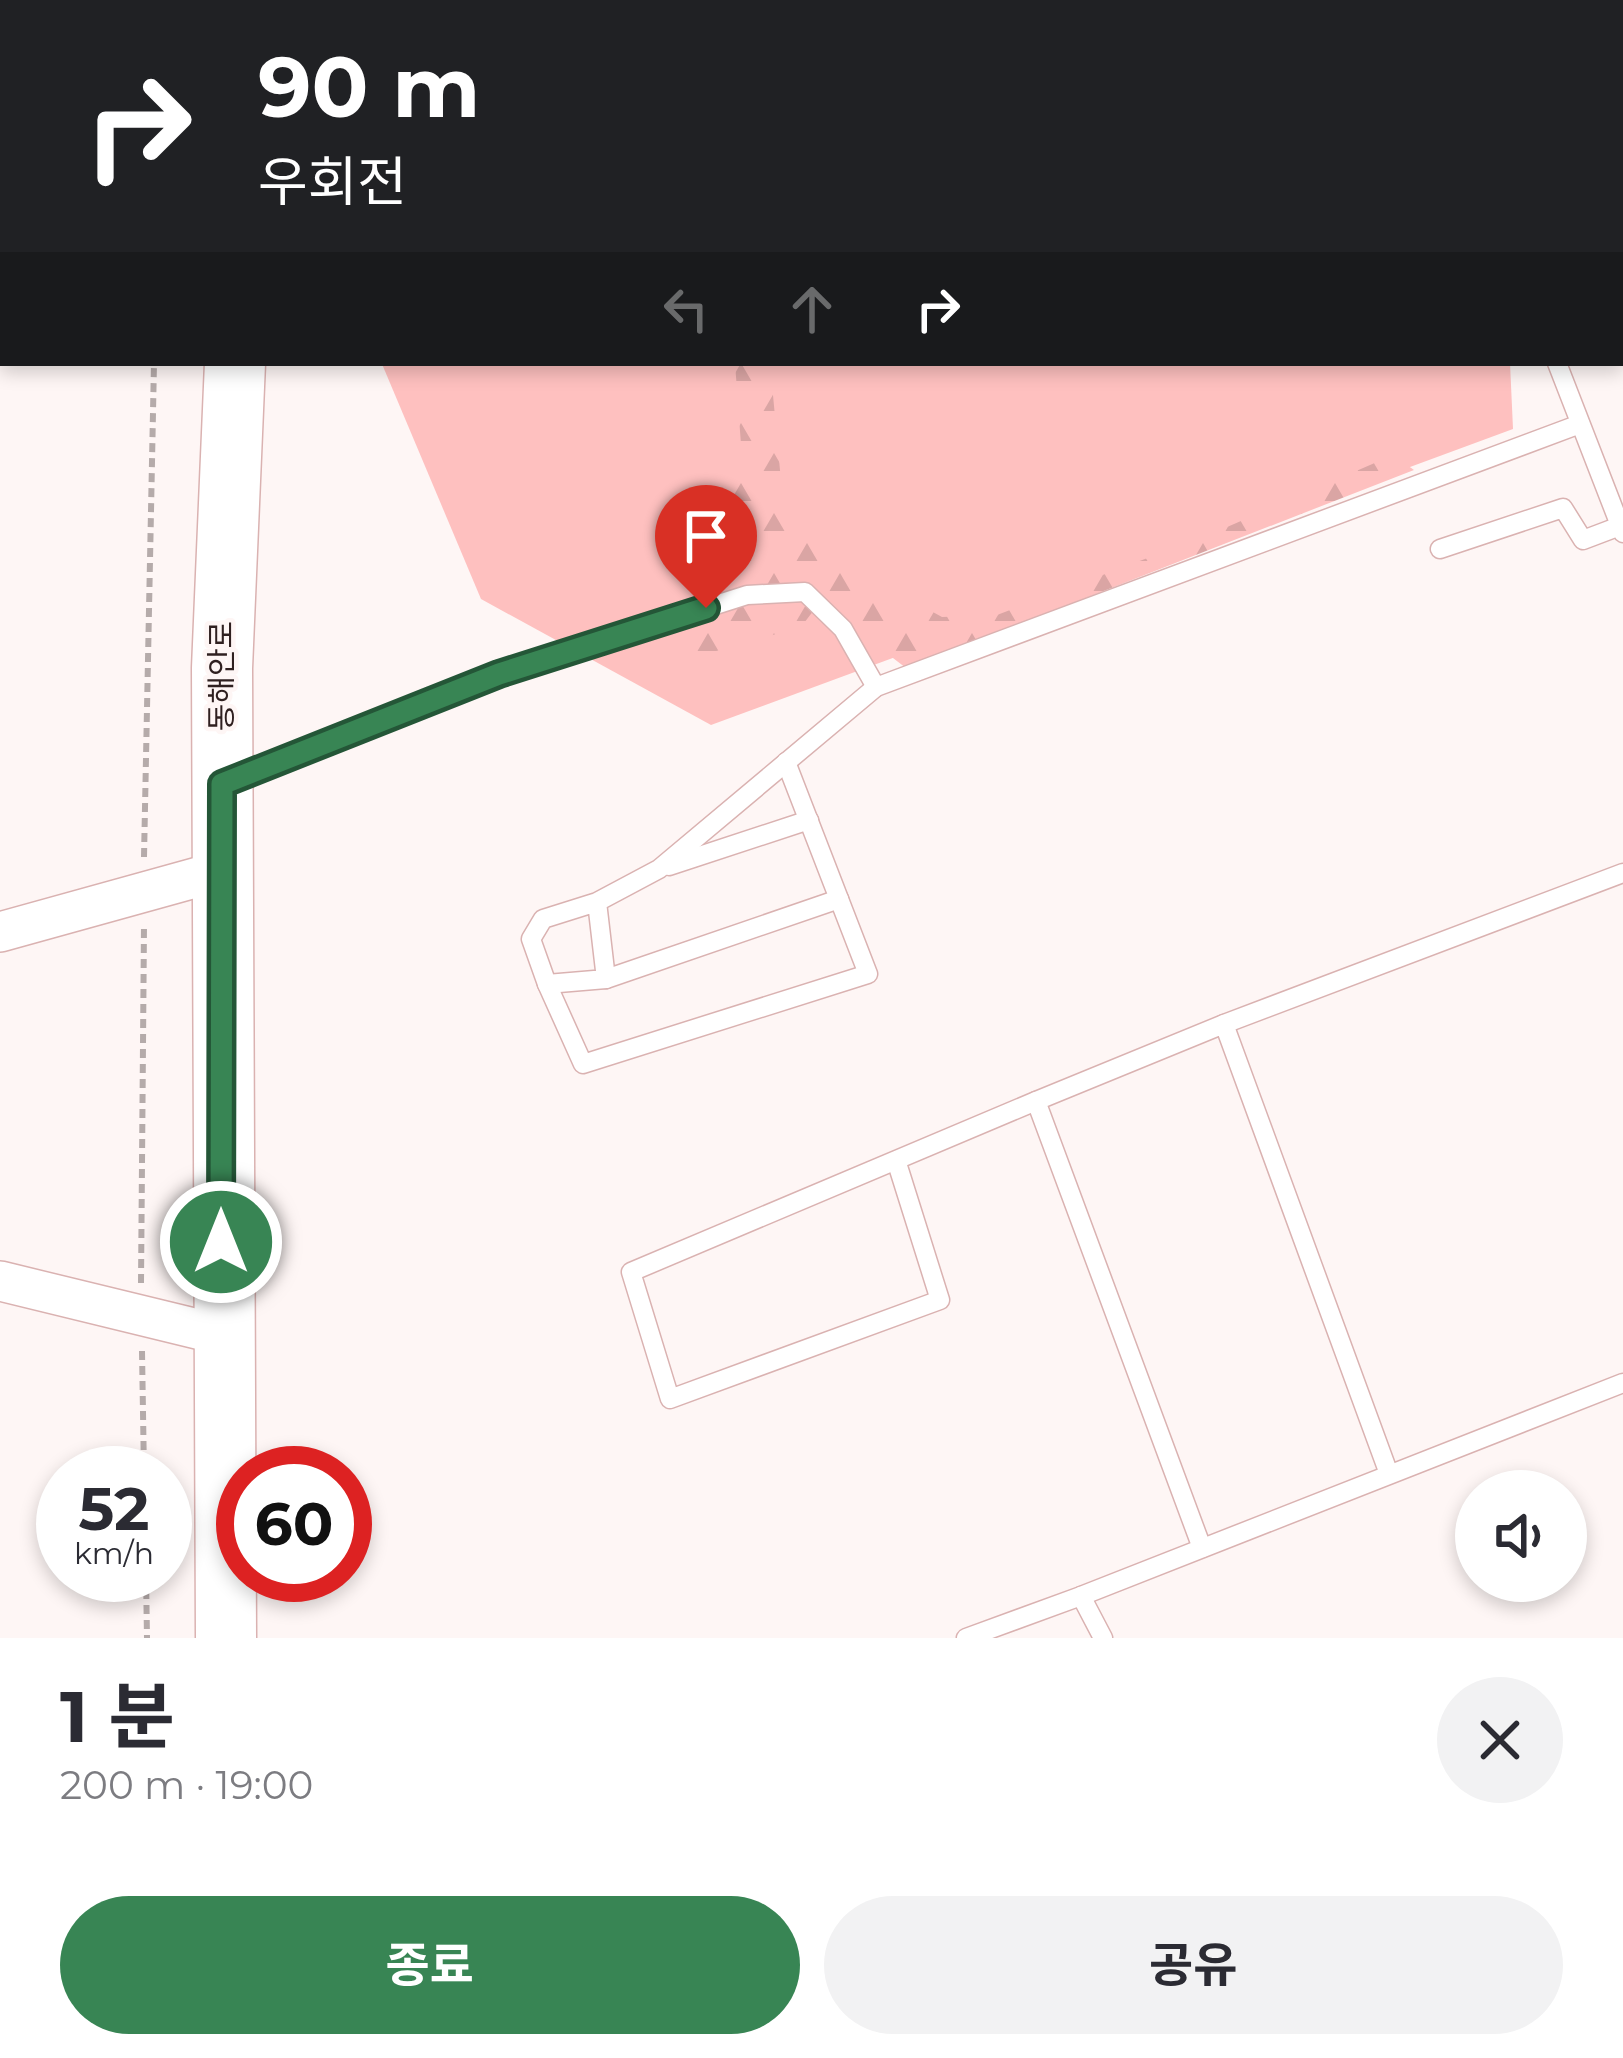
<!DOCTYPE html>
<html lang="ko">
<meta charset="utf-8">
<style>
:root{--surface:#fff;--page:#f2f2f3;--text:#2b2b33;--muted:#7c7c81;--accent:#388554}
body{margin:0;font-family:Montserrat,"Noto Sans KR",sans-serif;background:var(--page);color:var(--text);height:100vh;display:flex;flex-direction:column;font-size:45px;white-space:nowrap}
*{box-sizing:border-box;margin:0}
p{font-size:39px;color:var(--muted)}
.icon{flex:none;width:66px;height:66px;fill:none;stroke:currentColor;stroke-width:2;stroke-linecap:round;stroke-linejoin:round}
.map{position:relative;height:1638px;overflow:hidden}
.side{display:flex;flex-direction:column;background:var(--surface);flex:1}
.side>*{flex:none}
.guide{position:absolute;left:0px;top:0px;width:1623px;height:366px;box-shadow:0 6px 18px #0003;background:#202124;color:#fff;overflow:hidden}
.buttons{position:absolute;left:1455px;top:1470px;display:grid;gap:24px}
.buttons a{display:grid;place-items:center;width:132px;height:132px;border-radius:50%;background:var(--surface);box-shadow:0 6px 18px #0003;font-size:60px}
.speed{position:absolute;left:36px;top:1446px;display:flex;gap:24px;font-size:60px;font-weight:700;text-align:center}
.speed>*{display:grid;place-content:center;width:156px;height:156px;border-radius:50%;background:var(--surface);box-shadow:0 6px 18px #0003;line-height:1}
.speed small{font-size:30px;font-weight:400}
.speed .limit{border:18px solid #d22;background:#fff;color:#111}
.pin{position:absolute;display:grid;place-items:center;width:102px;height:102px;color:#fff;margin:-123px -51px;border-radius:50% 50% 50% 0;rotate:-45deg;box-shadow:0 0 12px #0007}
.pin .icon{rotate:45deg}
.me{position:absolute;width:132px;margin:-66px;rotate:0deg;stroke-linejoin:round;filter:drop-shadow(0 0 9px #0008)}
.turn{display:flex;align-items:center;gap:42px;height:252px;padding:0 60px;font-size:54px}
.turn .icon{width:156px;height:156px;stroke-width:2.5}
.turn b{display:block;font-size:84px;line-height:102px}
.lanes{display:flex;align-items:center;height:114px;padding:0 60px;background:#0003;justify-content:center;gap:60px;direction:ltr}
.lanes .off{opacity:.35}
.round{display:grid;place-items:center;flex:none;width:126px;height:126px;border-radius:63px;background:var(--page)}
.head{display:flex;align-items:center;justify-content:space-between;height:204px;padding:0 60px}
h1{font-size:72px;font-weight:700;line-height:90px}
.button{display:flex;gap:24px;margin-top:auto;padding:24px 60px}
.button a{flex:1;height:138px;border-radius:72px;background:var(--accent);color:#fff;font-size:48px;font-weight:700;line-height:138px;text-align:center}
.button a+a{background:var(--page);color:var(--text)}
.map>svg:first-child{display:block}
</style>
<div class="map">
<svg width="1623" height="1638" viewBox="0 0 1623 1638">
<defs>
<pattern id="forest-firs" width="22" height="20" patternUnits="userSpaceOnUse" patternTransform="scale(3)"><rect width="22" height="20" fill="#fec0bf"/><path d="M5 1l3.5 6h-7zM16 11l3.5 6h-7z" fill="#daa5a4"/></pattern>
</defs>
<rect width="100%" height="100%" fill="#fef6f5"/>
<g fill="#fec0bf">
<polygon points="402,0 1376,0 1378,3 402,3"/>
<polygon points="1510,363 1513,429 711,725 481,599 382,364"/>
</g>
<polygon fill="url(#forest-firs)" points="735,363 770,363 784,513 812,546 942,617 997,615 1211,534 1393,455 1414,470 906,668 820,602 801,627 674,663 654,589 666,543 742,458"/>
<polygon fill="#f6cfce" stroke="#caa2a1" stroke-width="3" points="1618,0 1623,0 1620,322 1620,3 1610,3"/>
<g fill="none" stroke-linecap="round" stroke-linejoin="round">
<defs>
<g id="lane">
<polyline points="1423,0 1424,3"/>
<polyline points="1506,0 1507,3"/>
<polyline points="1620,294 1623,301"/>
<polyline points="1557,363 1623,533"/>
<polyline points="1440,549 1563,508 1583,540 1620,526"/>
<polyline points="232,780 499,674 747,595 805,592 843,629 876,687"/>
<polyline points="669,866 809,820"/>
<polyline points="597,902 606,979 547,984 531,939 543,919 597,902 659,869 876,687 1580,424"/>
<polyline points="606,979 839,899"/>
<polyline points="547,984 583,1064 868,974 786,762"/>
<polyline points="1224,1024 1623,873"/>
<polyline points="896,1160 940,1300 670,1399 631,1272 1036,1101"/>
<polyline points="1202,1548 1036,1101 1224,1024 1389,1474"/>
<polyline points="1081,1596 1623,1383"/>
<polyline points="966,1638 1081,1596 1103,1638"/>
</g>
<g id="street">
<polyline points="0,932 220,871"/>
<polyline points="0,1281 222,1335"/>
</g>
<g id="primary">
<polyline points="257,3 258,0"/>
<polyline points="226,1638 222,668 235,363"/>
</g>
</defs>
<use href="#lane" stroke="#dab2b1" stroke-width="21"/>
<use href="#street" stroke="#dab2b1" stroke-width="42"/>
<use href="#primary" stroke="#dab2b1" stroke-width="63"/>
<g stroke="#b5abaa" stroke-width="6" stroke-dasharray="9 6" stroke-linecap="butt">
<polyline points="179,3 179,0"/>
<polyline points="144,857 154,363"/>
<polyline points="141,1283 144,925"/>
<polyline points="142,1351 144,1473"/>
<polyline points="146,1575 147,1638"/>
</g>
<use href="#lane" stroke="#fff" stroke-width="18"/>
<use href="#street" stroke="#fff" stroke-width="39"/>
<use href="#primary" stroke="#fff" stroke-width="60"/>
</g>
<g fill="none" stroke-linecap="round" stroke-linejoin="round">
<defs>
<polyline id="route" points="221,1242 222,784 499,674 706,608"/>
</defs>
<use href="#route" stroke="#245637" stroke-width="30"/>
<use href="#route" stroke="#388554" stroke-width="21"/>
</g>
<g text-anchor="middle" stroke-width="9" stroke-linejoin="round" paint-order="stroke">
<g font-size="30" fill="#2f2020" stroke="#fef6f5">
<text transform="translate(222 676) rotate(-90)" y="10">동해안로</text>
</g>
</g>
</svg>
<div class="buttons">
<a><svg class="icon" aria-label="sound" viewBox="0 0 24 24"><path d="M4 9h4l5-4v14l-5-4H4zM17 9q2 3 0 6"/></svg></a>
</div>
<div class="speed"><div>52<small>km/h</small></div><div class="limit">60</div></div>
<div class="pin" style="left:706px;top:608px;background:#d93025"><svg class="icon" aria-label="arrive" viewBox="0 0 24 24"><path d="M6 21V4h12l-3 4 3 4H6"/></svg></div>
<svg class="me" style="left:221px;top:1242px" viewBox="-20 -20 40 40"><circle r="17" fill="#388554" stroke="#fff" stroke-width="3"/><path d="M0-11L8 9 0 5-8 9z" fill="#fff"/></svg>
<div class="guide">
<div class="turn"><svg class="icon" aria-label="right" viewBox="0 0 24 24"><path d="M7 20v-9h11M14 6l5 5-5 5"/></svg><div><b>90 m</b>우회전</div></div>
<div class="lanes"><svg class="icon off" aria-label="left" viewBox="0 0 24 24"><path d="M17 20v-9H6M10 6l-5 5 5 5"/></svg><svg class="icon off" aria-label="ahead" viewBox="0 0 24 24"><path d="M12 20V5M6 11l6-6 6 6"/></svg><svg class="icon" aria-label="right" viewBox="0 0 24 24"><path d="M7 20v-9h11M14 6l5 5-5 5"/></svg></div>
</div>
</div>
<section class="side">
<div class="head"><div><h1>1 분</h1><p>200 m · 19:00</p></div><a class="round"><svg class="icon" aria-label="close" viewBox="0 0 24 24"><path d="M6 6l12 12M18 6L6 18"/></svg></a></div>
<div class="button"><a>종료</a><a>공유</a></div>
</section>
